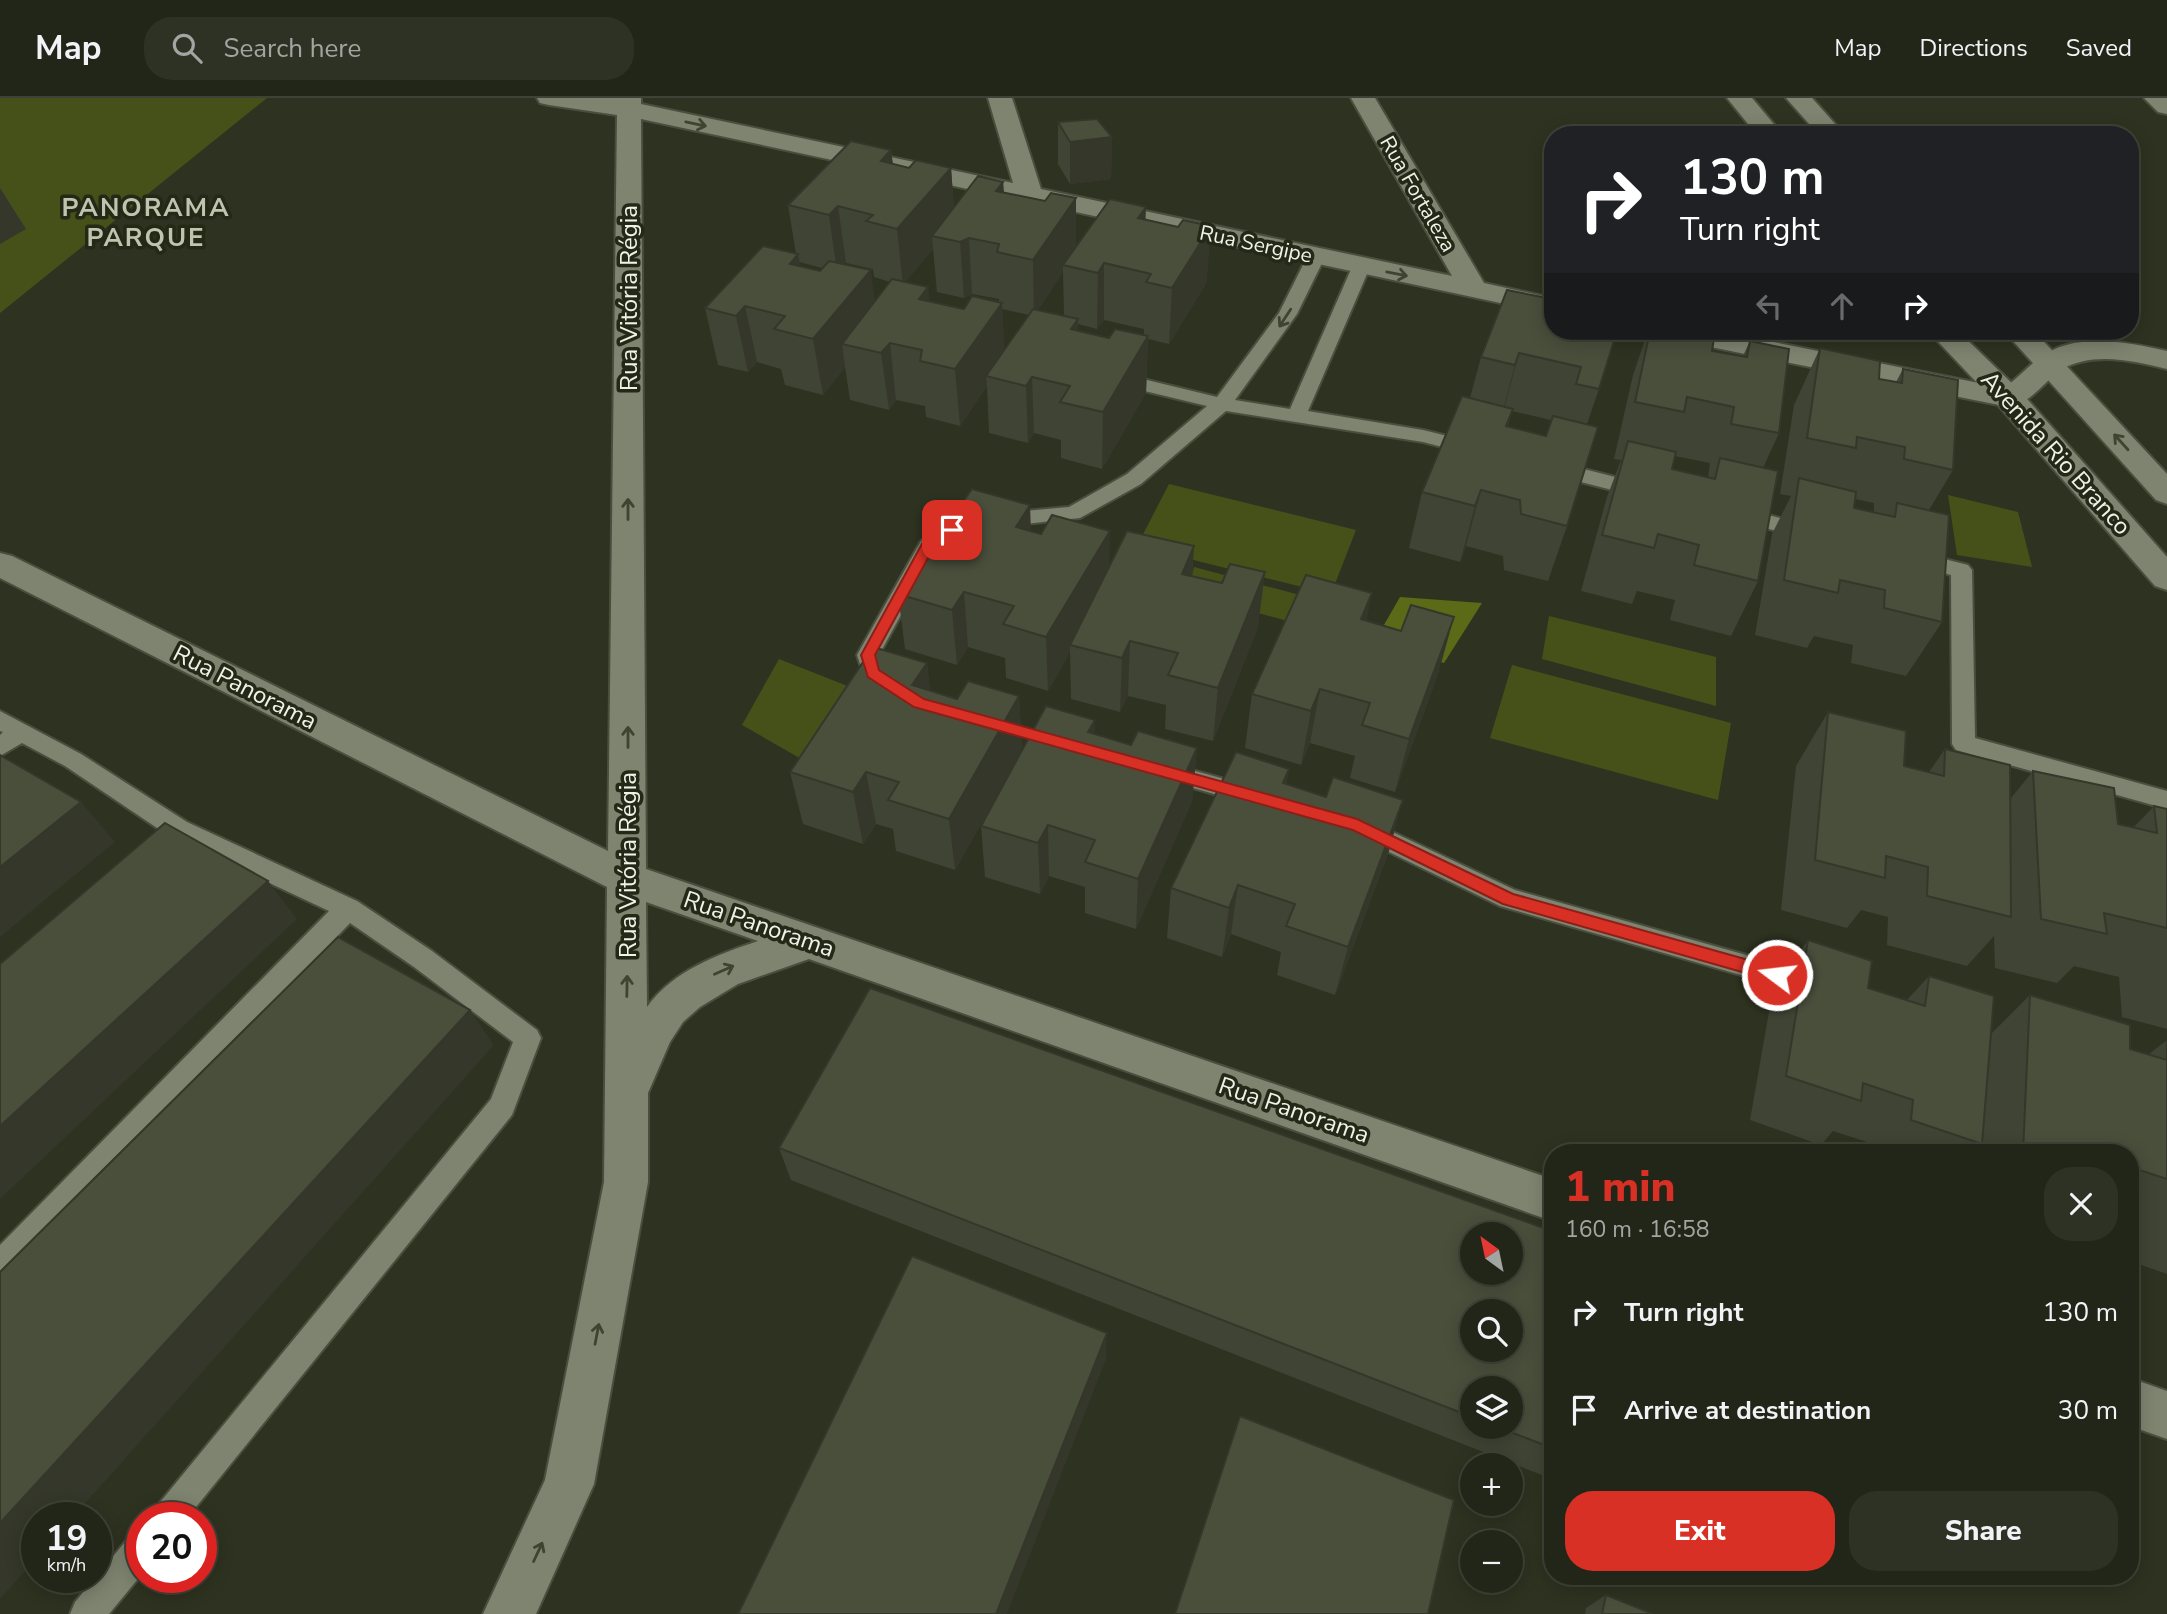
<!DOCTYPE html>
<meta charset="utf-8">
<style>
:root{--surface:#222618;--page:#2e3225;--text:#f1f3f6;--muted:#a2a5a2;--line:#3f4337;--accent:#d93025}
body{margin:0;font-family:"Nunito Sans",sans-serif;background:var(--page);color:var(--text);height:100vh;display:flex;flex-direction:column;font-size:26px;white-space:nowrap}
*{box-sizing:border-box;margin:0}
p{font-size:23px;color:var(--muted)}
.icon{flex:none;width:38px;height:38px;fill:none;stroke:currentColor;stroke-width:2;stroke-linecap:round;stroke-linejoin:round}
.map{position:relative;flex:1;overflow:hidden}
.details{position:absolute;left:1544px;top:1046px;width:595px;height:441px;display:flex;flex-direction:column;background:var(--surface);border-radius:28px;box-shadow:0 4px 18px #0003,0 0 0 2px var(--line)}
.details>*{flex:none}
.top-card{position:absolute;left:1544px;top:28px;width:595px;height:214px;border-radius:28px;box-shadow:0 4px 18px #0003,0 0 0 2px var(--line);background:#202124;color:#fff;overflow:hidden}
.needle{width:46px;rotate:327deg}
.buttons{position:absolute;left:1460px;top:1124px;display:grid;gap:14px}
.buttons a{display:grid;place-items:center;width:63px;height:63px;border-radius:50%;background:var(--surface);box-shadow:0 4px 18px #0003,0 0 0 2px var(--line);font-size:35px}
.speed{position:absolute;left:21px;top:1404px;display:flex;gap:14px;font-size:35px;font-weight:700;text-align:center}
.speed>*{display:grid;place-content:center;width:91px;height:91px;border-radius:50%;background:var(--surface);box-shadow:0 4px 18px #0003,0 0 0 2px var(--line);line-height:1}
.speed small{font-size:18px;font-weight:400}
.speed .limit{border:10px solid #d22;background:#fff;color:#111}
.pin{position:absolute;display:grid;place-items:center;width:60px;height:60px;color:#fff;margin:-30px;border-radius:14px;box-shadow:0 4px 10px #0006}
.me{position:absolute;width:77px;margin:-38px;rotate:285deg;stroke-linejoin:round;filter:drop-shadow(0 0 5px #0008)}
.turn{display:flex;align-items:center;gap:24px;height:147px;padding:0 21px;font-size:32px}
.turn .icon{width:91px;height:91px;stroke-width:2.5}
.turn b{display:block;font-size:49px;line-height:60px}
.lanes{display:flex;align-items:center;height:66px;padding:0 21px;background:#0003;justify-content:center;gap:35px;direction:ltr}
.lanes .off{opacity:.35}
.round{display:grid;place-items:center;flex:none;width:74px;height:74px;border-radius:28px;background:var(--page)}
.head{display:flex;align-items:center;justify-content:space-between;height:119px;padding:0 21px}
h1{font-size:42px;font-weight:800;line-height:52px;color:var(--accent)}
.action{display:flex;gap:14px;margin-top:auto;padding:14px 21px}
.action a{flex:1;height:80px;border-radius:28px;background:var(--accent);color:#fff;font-size:28px;font-weight:800;line-height:80px;text-align:center}
.action a+a{background:var(--page);color:var(--text)}
ul{padding:0;list-style:none}
li{display:flex;align-items:center;gap:21px;height:98px;padding:0 21px}
li div{flex:1}
li b{display:block;font-size:26px}
li em{font-style:normal}
header{display:flex;align-items:center;gap:42px;box-sizing:border-box;height:98px;padding:0 35px;background:var(--surface);border-bottom:2px solid var(--line)}
header strong{font-size:33px}
nav{display:flex;gap:38px;margin-inline-start:auto;font-size:24px}
.search{width:490px;height:63px;background:var(--page);display:flex;align-items:center;gap:18px;box-sizing:border-box;padding:0 24px;border-radius:28px;color:var(--muted);font-size:26px}
.map>svg:first-child{display:block}
</style>
<header>
<strong>Map</strong>
<div class="search"><svg class="icon" aria-label="search" viewBox="0 0 24 24"><circle cx="10" cy="10" r="6"/><path d="M15 15l6 6"/></svg>Search here</div>
<nav><a>Map</a><a>Directions</a><a>Saved</a></nav>
</header>
<div class="map">
<svg width="2167" height="1516" viewBox="0 0 2167 1516">
<rect width="100%" height="100%" fill="#2e3220"/>
<g fill="#465119">
<polygon points="0,0 267,0 0,215"/>
<polygon points="1169,386 1356,432 1331,496 1137,448"/>
<polygon points="1948,397 2018,414 2032,469 1957,457"/>
<polygon points="1194,469 1315,501 1300,526 1187,497"/>
<polygon points="1549,518 1716,559 1716,608 1542,561"/>
<polygon points="779,561 850,589 803,662 742,627"/>
<polygon points="1512,567 1731,625 1718,702 1490,640"/>
</g>
<polygon fill="#5a6a16" points="1400,499 1482,505 1444,565 1373,546"/>
<g fill="none" stroke-linecap="round" stroke-linejoin="round">
<defs>
<g id="service">
<polygon points="1316,154 1325,159 1297,216 1235,302 1290,311 1352,169 1361,164 1370,169 1308,313 1423,332 1480,346 1483,351 1480,356 1473,357 1423,344 1226,313 1141,386 1080,420 979,431 959,437 936,453 879,557 888,578 885,584 877,586 865,581 857,557 921,443 945,427 978,417 1069,409 1127,376 1207,308 1107,284 1105,280 1107,276 1114,274 1217,299 1279,215 1307,159"/>
<polygon points="1553,363 1650,388 1653,393 1650,398 1643,400 1546,375 1543,370 1546,365"/>
<polygon points="1736,409 1816,429 1819,434 1816,439 1809,441 1729,421 1726,416 1729,411"/>
<polygon points="1913,453 1968,467 1972,472 1975,640 2167,693 2167,711 1956,652 1952,646 1951,477 1906,465 1903,460 1906,455"/>
<polygon points="0,613 81,656 187,724 357,803 432,853 537,932 541,940 512,1017 188,1419 152,1419 157,1408 491,1001 513,944 414,869 350,825 10,1178 0,1182 0,1147 329,813 169,738 65,668 22,645 0,658 0,637 3,634 0,633"/>
<polygon points="1163,664 1257,690 1261,697 1257,704 1249,706 1155,679 1151,673 1155,667"/>
<polygon points="1361,719 1515,792 1814,876 1823,879 1827,887 1823,895 1814,898 1500,808 1352,736 1349,729 1352,722"/>
<polygon points="142,1434 142,1476 109,1516 70,1516 75,1504 130,1438"/>
</g>
<g id="minor">
<path d="M 537,0 L 641,0 L 641,6 L 1013,85 L 988,0 L 1012,0 L 1041,91 L 1452,178 L 1351,0 L 1375,0 L 1484,185 L 1552,200 L 1552,216 L 641,21 L 646,771 L 1552,1081 L 1552,1123 L 809,861 L 738,886 L 700,909 L 683,924 L 670,944 L 648,995 L 648,1084 L 594,1386 L 536,1516 L 483,1516 L 545,1382 L 604,1084 L 607,789 L 0,480 L 0,455 L 12,458 L 608,753 L 617,17 L 549,7 L 540,5 ZM 646,804 L 758,843 C 717,857 674,872 647,909 Z"/>
<polygon points="2144,0 2167,0 2167,16 2158,14"/>
<path d="M 1662,233 L 1718,233 L 2004,290 C 2017,281 2026,270 2038,261 C 2074,233 2127,244 2167,253 L 2167,271 C 2134,263 2092,253 2061,272 C 2042,285 2034,303 2009,309 L 1676,242 L 1666,239 Z"/>
<polygon points="2130,1280 2167,1293 2167,1341 2130,1328"/>
</g>
<g id="tertiary">
<polygon points="1727,0 1752,0 1783,37 1757,37"/>
<polygon points="1786,0 1812,0 1845,37 1819,37"/>
<polygon points="1928,233 1958,233 2020,293 2167,459 2167,492 2155,488 1998,307"/>
<polygon points="2004,233 2034,233 2167,376 2167,406 2156,402"/>
</g>
</defs>
<use href="#service" stroke="#4a4e3e" stroke-width="4"/>
<use href="#minor" stroke="#4a4e3e" stroke-width="4"/>
<use href="#tertiary" stroke="#4a4e3e" stroke-width="4"/>
<use href="#service" fill="#7e8470" fill-rule="evenodd"/>
<use href="#minor" fill="#7e8470" fill-rule="evenodd"/>
<use href="#tertiary" fill="#7e8470" fill-rule="evenodd"/>
</g>
<g fill="#404434" fill-rule="evenodd">
<polygon points="1058,24 1112,39 1111,81 1070,86 1058,66"/>
<path d="M 891,52 L 893,66 L 909,70 L 951,70 L 954,110 L 1003,84 L 1004,94 L 1076,149 L 1145,122 L 1207,184 L 1169,246 L 1148,241 L 1146,295 L 1102,371 L 1061,360 L 1061,342 L 1034,335 L 1028,345 L 989,335 L 987,288 L 960,328 L 926,319 L 925,308 L 896,302 L 889,312 L 850,302 L 845,269 L 823,297 L 785,287 L 781,271 L 757,264 L 748,274 L 718,267 L 705,210 L 796,156 L 788,107 ZM 933,151 L 937,194 L 964,200 L 972,196 L 999,201 L 999,204 L 964,211 L 929,203 L 928,189 L 905,184 ZM 799,164 L 822,170 L 820,173 L 800,168 ZM 846,165 L 873,171 L 874,179 L 890,184 L 875,203 L 844,166 ZM 1063,174 L 1064,218 L 1038,212 ZM 1002,211 L 1029,217 L 1004,252 ZM 1104,222 L 1144,231 L 1144,237 L 1109,240 L 1078,233 L 1078,226 L 1097,231 Z"/>
<path d="M 1548,213 L 1599,291 L 1587,326 L 1567,428 L 1548,483 L 1504,472 L 1503,458 L 1466,448 L 1460,464 L 1409,450 L 1422,394 L 1470,300 L 1481,259 ZM 1512,313 L 1551,322 L 1546,338 L 1508,328 Z"/>
<path d="M 1648,233 L 1715,233 L 1712,253 L 1743,258 L 1750,243 L 1779,335 L 1763,370 L 1758,483 L 1731,538 L 1670,522 L 1675,502 L 1637,493 L 1632,506 L 1581,493 L 1607,399 L 1621,362 L 1614,361 L 1633,277 ZM 1675,358 L 1710,365 L 1708,379 L 1672,371 Z"/>
<path d="M 1820,250 L 1879,281 L 1896,284 L 1903,271 L 1953,372 L 1929,412 L 1942,524 L 1906,578 L 1851,565 L 1853,547 L 1814,538 L 1807,550 L 1755,537 L 1772,436 L 1791,398 L 1780,396 L 1794,307 ZM 1855,401 L 1874,405 L 1874,414 L 1854,410 Z"/>
<polygon points="1031,433 1109,469 1194,448 1192,478 1258,529 1213,643 1165,631 1166,607 1128,598 1120,614 1071,601 1070,554 1048,593 1006,580 1005,560 968,549 957,567 905,551 898,496"/>
<polygon points="1366,523 1401,533 1439,573 1395,694 1350,680 1355,658 1310,645 1301,667 1245,650 1252,596"/>
<polygon points="927,565 930,593 957,601 1019,598 1022,652 1095,636 1131,647 1197,650 1192,703 1136,831 1085,815 1085,789 1049,778 1040,796 985,779 981,728 1013,669 955,772 896,753 893,731 876,726 863,746 803,726 790,674"/>
<polygon points="1828,614 1904,668 1929,674 1945,651 2011,700 2033,673 2118,726 2133,730 2154,708 2167,711 2167,931 2122,919 2119,879 2074,868 2057,885 1995,870 1994,838 1967,868 1887,847 1888,819 1861,812 1847,830 1781,812 1796,668"/>
<polygon points="1289,671 1286,686 1389,753 1335,897 1277,877 1281,854 1231,836 1222,859 1167,840 1171,790"/>
<polygon points="1808,842 1868,890 1907,902 1929,878 1991,936 2030,897 2130,951 2148,957 2167,942 2167,1176 2130,1163 2130,1055 1976,1055 1976,1051 1972,1055 1869,1055 1870,1045 1833,1033 1821,1047 1750,1022 1773,891"/>
<path d="M 779,1050 L 1552,1133 L 1552,1381 L 791,1082 ZM 1472,1290 L 1510,1328 L 1472,1328 Z"/>
<polygon points="1806,1479 1831,1479 1820,1484"/>
<polygon points="1606,1497 1653,1516 1585,1516 1586,1510"/>
</g>
<g fill="#34372a">
<polygon points="1112,39 1111,81 1070,86 1070,44"/>
<polygon points="891,52 897,108 881,63"/>
<polygon points="951,70 955,126 932,138 933,151 903,187 897,131"/>
<polygon points="1003,84 1006,140 996,93"/>
<polygon points="0,90 26,131 0,146"/>
<polygon points="1076,100 1076,156 1063,167 1063,174 1034,218 1033,162"/>
<polygon points="838,108 846,165 837,174 829,117"/>
<polygon points="1146,109 1144,165 1138,120"/>
<polygon points="1211,128 1207,184 1169,246 1172,190"/>
<polygon points="969,140 972,196 964,200 960,144"/>
<polygon points="798,156 808,213 790,166"/>
<polygon points="1104,165 1104,222 1097,231 1098,175"/>
<polygon points="871,172 878,229 842,246 845,269 823,297 813,241"/>
<polygon points="928,189 933,246 919,201"/>
<polygon points="1002,205 1005,261 986,278 987,288 960,328 955,271"/>
<polygon points="745,208 757,264 748,274 736,218"/>
<polygon points="1078,221 1078,277 1071,231"/>
<polygon points="1148,238 1146,295 1102,371 1103,314"/>
<polygon points="890,245 896,302 889,312 881,255"/>
<polygon points="1519,255 1504,311 1500,323 1515,267"/>
<polygon points="1032,279 1034,335 1028,345 1026,288"/>
<polygon points="1481,392 1466,448 1460,464 1475,408"/>
<polygon points="1030,407 1032,463 1016,429"/>
<polygon points="1110,433 1109,489 1070,547 1070,554 1048,593 1046,539"/>
<polygon points="1194,448 1190,504 1182,476"/>
<polygon points="1265,474 1258,529 1213,643 1218,590"/>
<polygon points="964,494 968,549 957,567 952,512"/>
<polygon points="1372,495 1361,550 1361,521"/>
<polygon points="1454,519 1439,573 1395,694 1409,641"/>
<polygon points="1130,543 1128,598 1120,614 1122,560"/>
<polygon points="927,565 933,619 912,587"/>
<polygon points="1320,591 1310,645 1301,667 1311,613"/>
<polygon points="1019,598 1022,652 955,772 949,721"/>
<polygon points="1095,622 1094,675 1088,634"/>
<polygon points="1197,650 1192,703 1136,831 1138,781"/>
<polygon points="1289,671 1280,723 1283,685"/>
<polygon points="866,674 876,726 863,746 853,694"/>
<polygon points="1403,702 1389,753 1335,897 1348,849"/>
<polygon points="81,704 115,744 0,839 0,769"/>
<polygon points="1048,727 1049,778 1040,796 1038,745"/>
<polygon points="268,783 297,821 0,1101 0,1028"/>
<polygon points="1238,787 1231,836 1222,859 1229,810"/>
<polygon points="470,912 494,947 73,1419 37,1419 37,1460 0,1501 0,1425"/>
<polygon points="1107,1235 1106,1261 1007,1516 996,1516"/>
</g>
<g fill="#4a4f3c" stroke="#34372a" stroke-width="2" fill-rule="evenodd">
<polygon points="1097,21 1112,39 1070,44 1058,24"/>
<polygon points="851,43 891,52 881,63 909,70 916,62 951,70 897,131 866,123 873,117 838,108 829,117 788,107"/>
<polygon points="978,78 1003,84 996,93 1045,103 1051,95 1076,100 1033,162 997,154 999,146 969,140 960,144 932,138"/>
<polygon points="1110,101 1146,109 1138,120 1178,129 1183,122 1211,128 1172,190 1146,184 1151,176 1104,165 1098,175 1063,167"/>
<polygon points="763,148 798,156 790,166 820,173 829,163 871,172 813,241 774,231 785,218 745,208 736,218 705,210"/>
<polygon points="892,181 928,189 919,201 964,211 972,198 1002,205 955,271 920,263 922,252 890,245 881,255 842,246"/>
<polygon points="1507,192 1552,201 1547,213 1552,214 1552,233 1617,233 1599,291 1576,286 1581,269 1519,255 1515,267 1481,259"/>
<polygon points="1033,211 1078,221 1071,231 1109,240 1115,231 1148,238 1103,314 1060,304 1070,288 1032,279 1026,288 986,278"/>
<polygon points="1650,233 1715,233 1712,253 1747,259 1750,243 1789,251 1779,335 1731,326 1734,309 1687,299 1684,314 1635,304"/>
<polygon points="1820,250 1880,263 1879,281 1902,285 1903,271 1958,282 1953,372 1904,361 1905,349 1857,339 1856,350 1807,340"/>
<polygon points="1462,298 1513,311 1506,328 1546,338 1553,318 1598,329 1567,428 1521,416 1520,402 1481,392 1475,408 1422,394"/>
<polygon points="1628,343 1676,354 1672,371 1715,381 1720,360 1778,373 1758,483 1694,467 1699,447 1658,436 1654,450 1602,437"/>
<polygon points="1799,380 1856,394 1854,410 1895,419 1897,405 1949,417 1942,524 1884,510 1885,492 1840,482 1838,495 1784,482"/>
<polygon points="972,391 1030,407 1016,429 1041,436 1052,417 1110,433 1046,539 1003,526 1014,508 964,494 952,512 898,496"/>
<polygon points="1127,433 1194,448 1182,476 1222,485 1230,466 1265,474 1218,590 1168,577 1178,555 1130,543 1122,560 1070,547"/>
<polygon points="1306,477 1372,495 1361,521 1401,533 1411,507 1454,519 1409,641 1362,627 1370,605 1320,591 1311,613 1252,596"/>
<polygon points="873,549 927,565 912,587 957,601 968,583 1019,598 949,721 888,702 899,684 866,674 853,694 790,674"/>
<polygon points="1046,608 1095,622 1088,634 1131,647 1138,633 1197,650 1138,781 1085,764 1095,742 1048,727 1038,745 981,728"/>
<polygon points="1828,614 1906,633 1904,668 1944,678 1945,651 2010,667 2011,819 1927,798 1928,769 1886,758 1885,780 1815,762"/>
<polygon points="1236,654 1289,671 1283,685 1326,699 1333,679 1403,702 1348,849 1286,828 1295,806 1238,787 1229,810 1171,790"/>
<polygon points="0,657 81,704 0,769"/>
<polygon points="2033,673 2114,690 2118,726 2157,735 2154,708 2167,711 2167,830 2104,815 2107,836 2041,821"/>
<polygon points="165,725 268,783 0,1028 0,866"/>
<polygon points="338,839 470,912 0,1425 0,1174"/>
<polygon points="1808,842 1872,863 1868,890 1925,908 1929,878 1994,898 1982,1046 1911,1022 1913,1002 1863,985 1861,1003 1786,978"/>
<path d="M 870,890 L 1552,1133 L 1552,1350 L 1495,1328 L 1510,1328 L 1510,1290 L 1472,1290 L 1472,1319 L 779,1050 ZM 1472,1136 L 1510,1136 L 1510,1174 L 1472,1174 ZM 1472,1213 L 1510,1213 L 1510,1251 L 1472,1251 Z"/>
<polygon points="2030,897 2130,927 2130,951 2167,962 2167,942 2167,1081 2130,1069 2130,1055 2023,1055"/>
<polygon points="912,1158 1107,1235 996,1516 738,1516"/>
<polygon points="1240,1318 1454,1402 1428,1516 1175,1516"/>
<polygon points="1606,1497 1653,1516 1602,1516"/>
</g>
<defs><path id="oneway-shaft" d="M-6 0H5M1.5-3L5.5 0L1.5 3" fill="none" stroke-width="1.6" stroke-linecap="round" stroke-linejoin="round" transform="scale(1.75)"/></defs>
<g stroke="#3f4432">
<use href="#oneway-shaft" transform="translate(696 26) rotate(12)"/>
<use href="#oneway-shaft" transform="translate(1397 176) rotate(11)"/>
<use href="#oneway-shaft" transform="translate(1285 220) rotate(123)"/>
<use href="#oneway-shaft" transform="translate(2121 344) rotate(-132)"/>
<use href="#oneway-shaft" transform="translate(628 411) rotate(-90)"/>
<use href="#oneway-shaft" transform="translate(628 639) rotate(-90)"/>
<use href="#oneway-shaft" transform="translate(724 872) rotate(-24)"/>
<use href="#oneway-shaft" transform="translate(627 888) rotate(-89)"/>
<use href="#oneway-shaft" transform="translate(597 1236) rotate(-79)"/>
<use href="#oneway-shaft" transform="translate(538 1454) rotate(-65)"/>
</g>
<polygon fill="#d93025" stroke="#8d1f18" stroke-width="2" points="952,427 959,432 933,451 875,557 879,572 924,601 1357,721 1513,796 1777,870 1783,872 1785,877 1783,882 1777,884 1503,806 1353,732 914,609 868,579 861,557 923,444"/>
<g text-anchor="middle" stroke-width="7" stroke-linejoin="round" paint-order="stroke">
<g font-size="21" fill="#eff2e7" stroke="#242817">
<text transform="translate(1418 96) rotate(60)" y="7">Rua Fortaleza</text>
<text transform="translate(1256 146) rotate(12)" y="7">Rua Sergipe</text>
</g>
<g font-size="24" fill="#eff2e7" stroke="#242817">
<text transform="translate(629 200) rotate(-90)" y="8">Rua Vitória Régia</text>
<text transform="translate(2056 355) rotate(48)" y="8">Avenida Rio Branco</text>
<text transform="translate(245 589) rotate(27)" y="8">Rua Panorama</text>
<text transform="translate(628 767) rotate(-90)" y="8">Rua Vitória Régia</text>
<text transform="translate(759 826) rotate(19)" y="8">Rua Panorama</text>
<text transform="translate(1294 1012) rotate(19)" y="8">Rua Panorama</text>
</g>
<g font-size="26" font-weight="bold" letter-spacing="2" fill="#bec4ae" stroke="#242817">
<text x="146" y="118">PANORAMA<tspan x="146" dy="30">PARQUE</tspan></text>
</g>
</g>
</svg>
<div class="buttons">
<a><svg class="needle" viewBox="-14 -14 28 28"><path d="M0-13l5 13h-10z" fill="#e53935"/><path d="M0 13l5-13h-10z" fill="#a2a5a2"/></svg></a>
<a><svg class="icon" aria-label="search" viewBox="0 0 24 24"><circle cx="10" cy="10" r="6"/><path d="M15 15l6 6"/></svg></a>
<a><svg class="icon" aria-label="layers" viewBox="0 0 24 24"><path d="M12 4l9 5-9 5-9-5zM3 14l9 5 9-5"/></svg></a>
<a>+</a>
<a>−</a>
</div>
<div class="speed"><div>19<small>km/h</small></div><div class="limit">20</div></div>
<div class="pin" style="left:952px;top:432px;background:#d93025"><svg class="icon" aria-label="arrive" viewBox="0 0 24 24"><path d="M6 21V4h12l-3 4 3 4H6"/></svg></div>
<svg class="me" style="left:1777px;top:877px" viewBox="-20 -20 40 40"><circle r="17" fill="#d93025" stroke="#fff" stroke-width="3"/><path d="M0-11L8 9 0 5-8 9z" fill="#fff"/></svg>
<div class="top-card">
<div class="turn"><svg class="icon" aria-label="right" viewBox="0 0 24 24"><path d="M7 20v-9h11M14 6l5 5-5 5"/></svg><div><b>130 m</b>Turn right</div></div>
<div class="lanes"><svg class="icon off" aria-label="left" viewBox="0 0 24 24"><path d="M17 20v-9H6M10 6l-5 5 5 5"/></svg><svg class="icon off" aria-label="ahead" viewBox="0 0 24 24"><path d="M12 20V5M6 11l6-6 6 6"/></svg><svg class="icon" aria-label="right" viewBox="0 0 24 24"><path d="M7 20v-9h11M14 6l5 5-5 5"/></svg></div>
</div>
<section class="details">
<div class="head"><div><h1>1 min</h1><p>160 m · 16:58</p></div><a class="round"><svg class="icon" aria-label="close" viewBox="0 0 24 24"><path d="M6 6l12 12M18 6L6 18"/></svg></a></div>
<ul>
<li><svg class="icon" aria-label="right" viewBox="0 0 24 24"><path d="M7 20v-9h11M14 6l5 5-5 5"/></svg><div><b>Turn right</b></div><em>130 m</em></li>
<li><svg class="icon" aria-label="arrive" viewBox="0 0 24 24"><path d="M6 21V4h12l-3 4 3 4H6"/></svg><div><b>Arrive at destination</b></div><em>30 m</em></li>
</ul>
<div class="action"><a>Exit</a><a>Share</a></div>
</section>
</div>
